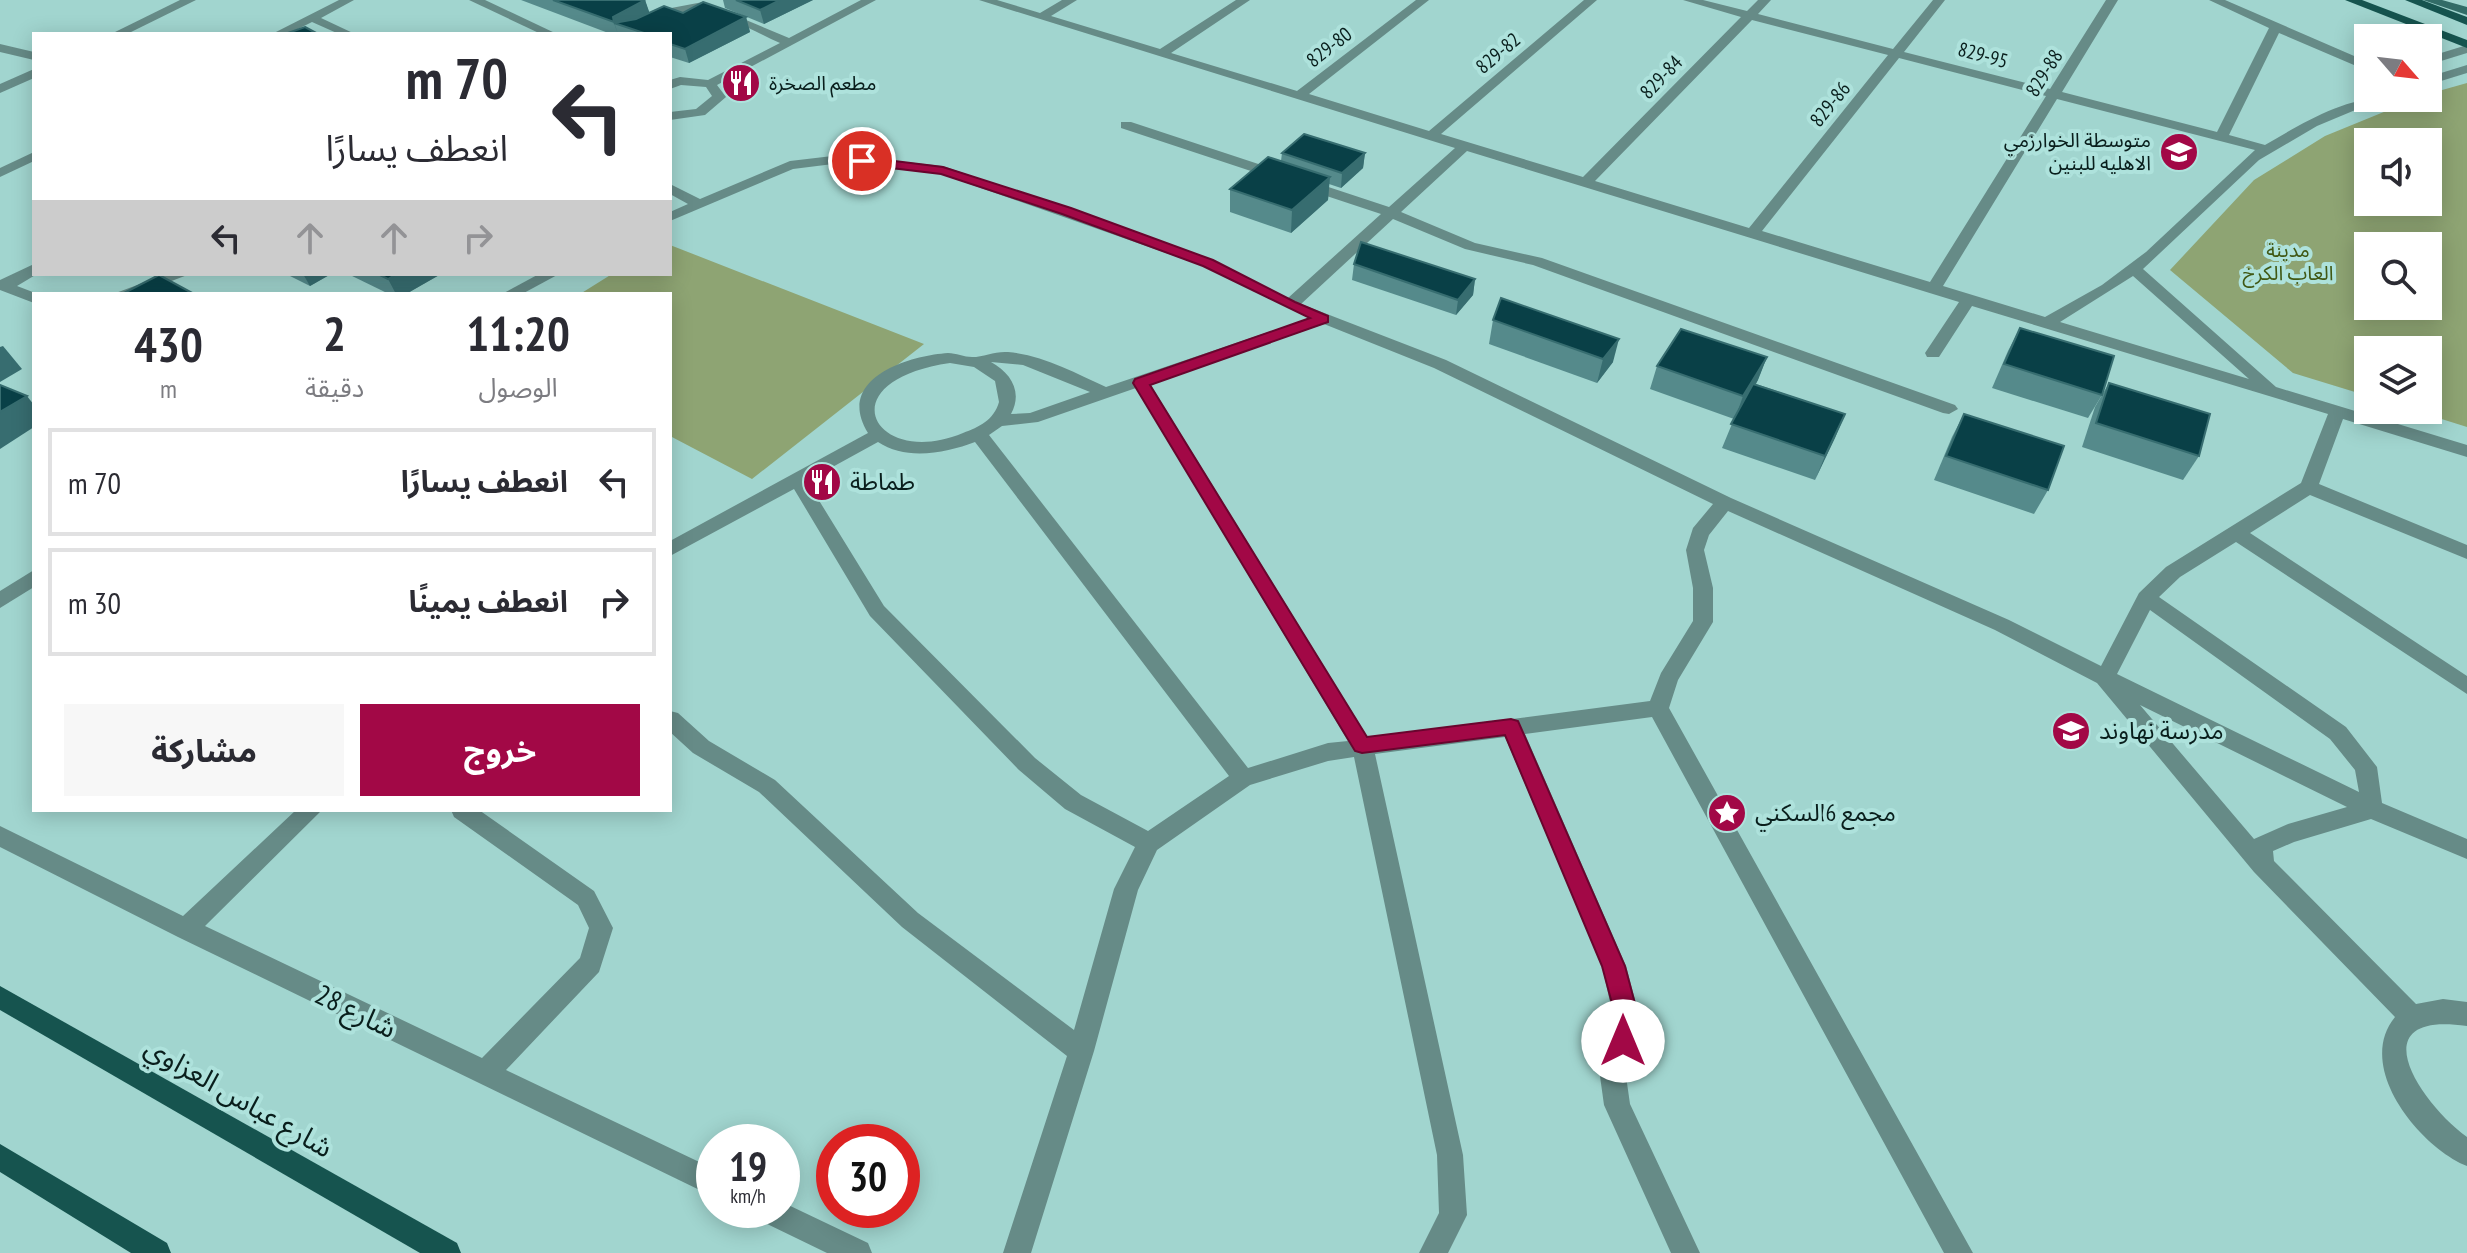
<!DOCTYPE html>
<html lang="ar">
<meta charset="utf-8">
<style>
:root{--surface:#fff;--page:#f7f7f7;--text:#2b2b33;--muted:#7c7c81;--line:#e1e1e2;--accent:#a20846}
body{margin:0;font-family:"PT Sans Narrow","Noto Sans Arabic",sans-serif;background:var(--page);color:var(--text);direction:rtl;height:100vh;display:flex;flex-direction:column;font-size:30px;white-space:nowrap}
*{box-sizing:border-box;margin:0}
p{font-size:26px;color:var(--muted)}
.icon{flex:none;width:44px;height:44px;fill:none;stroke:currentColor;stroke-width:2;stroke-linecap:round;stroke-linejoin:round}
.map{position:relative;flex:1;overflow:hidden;direction:ltr}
.side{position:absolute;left:32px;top:292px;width:640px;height:520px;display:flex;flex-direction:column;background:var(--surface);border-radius:0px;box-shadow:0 4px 20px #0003;direction:rtl}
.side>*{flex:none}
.guide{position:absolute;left:32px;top:32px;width:640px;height:244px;border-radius:0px;box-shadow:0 4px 20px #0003;direction:rtl;background:#fff;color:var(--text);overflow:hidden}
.needle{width:52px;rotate:118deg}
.controls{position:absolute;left:2354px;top:24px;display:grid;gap:16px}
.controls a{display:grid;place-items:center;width:88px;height:88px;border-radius:0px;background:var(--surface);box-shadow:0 4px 20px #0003;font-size:40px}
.speed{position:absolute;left:696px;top:1124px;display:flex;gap:16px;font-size:40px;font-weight:700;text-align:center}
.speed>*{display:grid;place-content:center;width:104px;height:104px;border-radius:50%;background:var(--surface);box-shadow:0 4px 20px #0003;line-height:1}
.speed small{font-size:20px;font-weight:400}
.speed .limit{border:12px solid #d22;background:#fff;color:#111}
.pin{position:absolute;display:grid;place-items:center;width:68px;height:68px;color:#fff;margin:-34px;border:4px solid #fff;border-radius:50%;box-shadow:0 2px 8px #0007}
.me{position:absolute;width:88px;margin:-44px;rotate:0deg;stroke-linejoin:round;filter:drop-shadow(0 0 6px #0008)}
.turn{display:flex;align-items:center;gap:28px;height:168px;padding:0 32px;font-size:36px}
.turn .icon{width:104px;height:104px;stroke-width:2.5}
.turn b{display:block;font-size:56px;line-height:68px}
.lanes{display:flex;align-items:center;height:76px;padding:0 32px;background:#0003;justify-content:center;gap:40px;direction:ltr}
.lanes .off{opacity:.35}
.eta{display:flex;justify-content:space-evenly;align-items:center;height:136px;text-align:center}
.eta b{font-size:48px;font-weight:700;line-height:56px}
.primary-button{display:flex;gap:16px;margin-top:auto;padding:16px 32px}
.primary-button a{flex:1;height:92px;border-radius:0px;background:var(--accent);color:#fff;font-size:32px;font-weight:700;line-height:92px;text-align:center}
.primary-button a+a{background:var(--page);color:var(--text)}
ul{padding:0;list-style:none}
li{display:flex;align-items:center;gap:24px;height:108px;margin:0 16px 12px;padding:0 16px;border:4px solid var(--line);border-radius:0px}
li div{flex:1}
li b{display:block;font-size:30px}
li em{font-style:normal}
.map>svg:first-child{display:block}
</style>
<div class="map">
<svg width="2467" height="1253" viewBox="0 0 2467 1253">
<rect width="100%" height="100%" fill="#a1d5cf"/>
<g fill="#8ea473" fill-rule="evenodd">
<path d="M 2467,83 L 2467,427 L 2413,410 L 2428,410 L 2428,350 L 2368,350 L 2368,396 L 2293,373 L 2170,270 L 2254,180 L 2325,136 L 2418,98 L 2428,98 L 2428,94 ZM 2368,142 L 2428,142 L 2428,202 L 2368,202 ZM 2368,246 L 2428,246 L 2428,306 L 2368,306 Z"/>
<polygon points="670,245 924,344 752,479 670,436 670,294 580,294 612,274 670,274"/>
</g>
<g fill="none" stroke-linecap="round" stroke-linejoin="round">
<g fill="#668b87" fill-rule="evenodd">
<polygon points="180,0 196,0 127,34 111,34"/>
<polygon points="339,0 354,0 321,18 355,34 339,34 312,22 288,34 272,34"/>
<polygon points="469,0 485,0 557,34 541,34"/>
<path d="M 861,0 L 876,0 L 717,85 L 726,97 L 705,115 L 670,120 L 670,112 L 696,109 L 712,96 L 706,87 L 681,85 L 670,89 L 670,80 L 680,77 L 708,80 L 780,43 C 746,28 708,2 672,16 C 653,23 640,34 619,34 L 666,9 L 703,2 L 789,38 Z"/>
<path d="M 979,0 L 997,0 L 1040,13 L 1062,0 L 1077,0 L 1051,16 L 1160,49 L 1236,0 L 1250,0 L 1171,53 L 1297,91 L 1416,0 L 1429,0 L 1309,94 L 1429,131 L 1584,0 L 1597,0 L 1441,134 L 1583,177 L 1741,17 L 1683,0 L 1703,0 L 1747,11 L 1758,0 L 1771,0 L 1758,14 L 1893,49 L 1933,0 L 1945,0 L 1904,52 L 2050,89 L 2106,0 L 2118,0 L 2062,92 L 2217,132 L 2269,28 L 2209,0 L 2225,0 L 2368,62 L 2368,71 L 2279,33 L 2229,135 L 2265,145 C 2301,124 2343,98 2384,98 L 2317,126 L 2259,160 L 2143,269 L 2276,387 L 2467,445 L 2467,457 L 2343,419 L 2319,484 L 2467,545 L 2467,559 L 2310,495 L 2250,533 L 2467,676 L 2467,694 L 2236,542 L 2180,577 L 2159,597 L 2346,727 L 2377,767 L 2382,803 L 2467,839 L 2467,859 L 2371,819 L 2294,842 L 2273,851 L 2274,861 L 2416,1004 L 2443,999 L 2467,1002 L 2467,1026 C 2358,1010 2420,1103 2467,1137 L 2467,1166 C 2420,1147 2354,1067 2395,1017 L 2254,872 L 2097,683 L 1995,630 L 1728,511 L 1709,535 L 1704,550 L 1713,588 L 1713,622 L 1678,680 L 1669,708 L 1973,1253 L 1944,1253 L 1652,717 L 1525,734 L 1626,966 L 1638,1011 L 1636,1041 L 1625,1069 L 1630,1104 L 1700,1253 L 1671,1253 L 1604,1105 L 1599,1069 L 1610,1041 L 1612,1011 L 1602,966 L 1505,737 L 1375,754 L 1463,1155 L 1467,1215 L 1448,1253 L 1419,1253 L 1439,1213 L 1437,1155 L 1354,757 L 1328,761 L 1250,785 L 1157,850 L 1138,890 L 1094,1051 L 1031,1253 L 1003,1253 L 1067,1056 L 902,927 L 759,792 L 693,753 L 670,732 L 670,711 L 678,713 L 709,741 L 775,780 L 918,913 L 1074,1030 L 1114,889 L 1135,847 L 1065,809 L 1019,770 L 870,616 L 794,489 L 670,556 L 670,541 L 868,433 C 835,380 905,356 948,353 C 956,353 964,357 972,357 C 984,357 995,351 1008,352 C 1043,355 1075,373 1106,387 L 1310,318 L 1203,266 L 941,174 L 841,163 L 793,169 L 670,221 L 670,212 L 688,204 L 670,194 L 670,184 L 700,199 L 790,161 L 841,155 L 943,166 L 1213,260 L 1288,298 L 1381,214 L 1121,128 L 1121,122 L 1131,122 L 1389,207 L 1455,148 ZM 1752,20 L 1888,55 L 1749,228 L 1595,181 ZM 1899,58 L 2046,96 L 1930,282 L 1762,231 ZM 2057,99 L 2255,150 L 2146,252 L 2102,285 L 2045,317 L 1943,286 ZM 1467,151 L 1959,302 L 1925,353 L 1927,357 L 1939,357 L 1972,306 L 2328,414 L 2301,483 L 2166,567 L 2139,593 L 2101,666 L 2009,620 L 1731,498 L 1446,360 L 1301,304 L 1393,219 L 1465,249 L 1533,265 L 1943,413 L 1949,414 L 1958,409 L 1955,405 L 1542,258 L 1475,243 L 1401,212 ZM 2133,276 L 2249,379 L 2060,322 ZM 1324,324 L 1434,368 L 1713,504 L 1693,528 L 1686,550 L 1693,588 L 1693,621 L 1661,673 L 1650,701 L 1368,738 L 1150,384 ZM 991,362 L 1023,365 L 1090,392 L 1030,413 L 1011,414 C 1023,392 1011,373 991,362 ZM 950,363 L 974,367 L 995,381 L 999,402 C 994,420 979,427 963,433 C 874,470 825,381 950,363 ZM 1136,388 L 1348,741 L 1328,743 L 1248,768 L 989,435 L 1002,426 L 1038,422 ZM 878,442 C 906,461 946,453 975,442 L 1229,776 L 1148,831 L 1081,795 L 1035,758 L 884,606 L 807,481 ZM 2150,610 L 2330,739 L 2355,770 L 2359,792 L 2117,674 ZM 2140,705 L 2347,807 L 2288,824 L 2254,839 Z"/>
<polygon points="0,44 34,52 34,60 0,52"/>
<polygon points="2467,45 2467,53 2428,65 2428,57"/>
<polygon points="2467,65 2467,73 2428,85 2428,77"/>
<polygon points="34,69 34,78 0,93 0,84"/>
<polygon points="34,152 34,161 0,177 0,168"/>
<polygon points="34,264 34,274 37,274 17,286 38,294 34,294 34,303 0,290 0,280"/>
<polygon points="167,274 190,274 137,294 113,294"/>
<polygon points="539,274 559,274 522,294 502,294"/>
<polygon points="34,570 34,587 0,608 0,591"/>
<polygon points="296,810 322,810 205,926 482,1058 580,958 589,928 578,905 454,817 451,810 479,810 594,891 613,928 599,972 506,1070 714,1169 714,1197 178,937 0,847 0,826 183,916"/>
<polygon points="782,1202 868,1243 872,1253 827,1253 759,1220 755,1210 782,1210"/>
</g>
<polygon fill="#326c67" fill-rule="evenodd" points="2423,0 2442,0 2467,7 2467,15"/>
<g fill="#16544f" fill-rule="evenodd">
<polygon points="2345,0 2362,0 2467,40 2467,48"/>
<polygon points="2405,0 2422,0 2467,17 2467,25"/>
<polygon points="0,986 457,1243 461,1253 420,1253 0,1010"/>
<polygon points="0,1144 167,1243 171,1253 131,1253 0,1172"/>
</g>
</g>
<g fill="#558a8b">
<polygon points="521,0 645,0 649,13 683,13 746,17 750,32 689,63 670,57 670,34 611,34"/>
<polygon points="723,0 813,0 764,24 725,8"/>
<polygon points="1282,153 1365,153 1363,168 1341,188 1329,184 1328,200 1291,233 1230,212 1230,189 1281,161"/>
<polygon points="1354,264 1475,279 1473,295 1456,315 1352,280"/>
<polygon points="286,274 331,274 310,286"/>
<polygon points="348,274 441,274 406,294 389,294"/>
<polygon points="1493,320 1613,362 1597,383 1489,344"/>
<polygon points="2020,328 2102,395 2088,418 1992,388 2008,351"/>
<polygon points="1767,357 1756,384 1845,414 1815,480 1722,448 1734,419 1650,389 1657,366"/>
<polygon points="2109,383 2199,456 2183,480 2082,447 2095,407"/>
<polygon points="1964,414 2048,490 2034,514 1934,480 1952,437"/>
</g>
<g fill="#376d70">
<polygon points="645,0 650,14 626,27 614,23 618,34 614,22 613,17"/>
<polygon points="780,0 813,0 764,24 760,10"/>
<polygon points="746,17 750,32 689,63 685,49"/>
<polygon points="1365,153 1363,168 1341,188 1342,173"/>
<polygon points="1330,177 1328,200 1291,233 1292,210"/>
<polygon points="303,274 331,274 310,286"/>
<polygon points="396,274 441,274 406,294 396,294 388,279"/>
<polygon points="1475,279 1473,295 1456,315 1458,300"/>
<polygon points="1619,339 1613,362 1597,383 1603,359"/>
<polygon points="3,346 22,369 0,382 0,347"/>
<polygon points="1767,357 1758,380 1735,419 1743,396"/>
<polygon points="27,396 34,405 34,427 0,449 0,412"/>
<polygon points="1845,414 1835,438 1815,480 1825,456"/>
</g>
<g fill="#094047" stroke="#376d70" stroke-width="2">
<polygon points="553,0 645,0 613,17 614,22"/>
<polygon points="736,0 780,0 760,10"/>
<polygon points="703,2 746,17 685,49 670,44 670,34 642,34 638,33 641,32 614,23 636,19 664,6 683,13"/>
<polygon points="305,27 318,34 285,34"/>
<polygon points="1304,134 1365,153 1342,173 1282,153"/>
<polygon points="1268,157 1330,177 1292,210 1230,189"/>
<polygon points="1361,242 1475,279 1458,300 1354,264"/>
<polygon points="378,274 396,274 388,279"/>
<polygon points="159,275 194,294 122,294"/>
<polygon points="1501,298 1619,339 1603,359 1493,320"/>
<polygon points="2020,328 2114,356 2102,395 2004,364"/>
<polygon points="1681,329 1767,357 1743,396 1657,366"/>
<polygon points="2109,383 2210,414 2199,456 2096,423"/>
<polygon points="1753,384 1845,414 1825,456 1731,424"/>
<polygon points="0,385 27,396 0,412"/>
<polygon points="1964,414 2064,446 2048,490 1946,456"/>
</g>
<polygon fill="#a20846" stroke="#69052e" stroke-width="2" points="862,157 943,167 1071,208 1213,260 1295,302 1328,316 1328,322 1150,385 1367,737 1511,719 1518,721 1625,966 1637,1011 1631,1049 1623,1052 1615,1049 1611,1041 1614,1011 1602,966 1505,735 1362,753 1355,751 1133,383 1135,379 1310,318 1203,266 1062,214 941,174 858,164 858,158"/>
<defs>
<symbol id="restaurant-disc" viewBox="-11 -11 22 22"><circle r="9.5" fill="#a20846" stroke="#aee2dc"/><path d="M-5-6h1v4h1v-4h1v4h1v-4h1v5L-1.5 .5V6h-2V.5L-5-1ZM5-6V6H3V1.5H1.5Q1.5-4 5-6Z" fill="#fff"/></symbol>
<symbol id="school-disc" viewBox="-11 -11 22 22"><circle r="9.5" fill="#a20846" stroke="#aee2dc"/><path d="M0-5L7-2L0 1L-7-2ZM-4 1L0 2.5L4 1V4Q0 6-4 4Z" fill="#fff"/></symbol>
<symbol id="sight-disc" viewBox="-11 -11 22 22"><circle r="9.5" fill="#a20846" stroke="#aee2dc"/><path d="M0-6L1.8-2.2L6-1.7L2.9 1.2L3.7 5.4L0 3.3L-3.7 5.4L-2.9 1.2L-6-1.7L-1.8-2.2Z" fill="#fff"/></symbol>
</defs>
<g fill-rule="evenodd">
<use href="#restaurant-disc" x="719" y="61" width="44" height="44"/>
<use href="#school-disc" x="2157" y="130" width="44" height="44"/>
<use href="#restaurant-disc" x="800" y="460" width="44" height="44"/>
<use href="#school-disc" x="2049" y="709" width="44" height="44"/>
<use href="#sight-disc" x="1705" y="791" width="44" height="44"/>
</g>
<g text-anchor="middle" stroke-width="8" stroke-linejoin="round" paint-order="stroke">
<g font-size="20" fill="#091e1c" stroke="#aee2dc">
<text transform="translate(1329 47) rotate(-38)" y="7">829-80</text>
<text transform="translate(1498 53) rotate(-40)" y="7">829-82</text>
<text transform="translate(1983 55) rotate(15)" y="7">829-95</text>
<text transform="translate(2044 73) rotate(-58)" y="7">829-88</text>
<text transform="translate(1661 77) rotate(-46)" y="7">829-84</text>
<text transform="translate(1830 104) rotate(-51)" y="7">829-86</text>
</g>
<g font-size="20" fill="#091e1c" stroke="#aee2dc" text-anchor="start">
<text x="769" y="90">مطعم الصخرة</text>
<text x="2151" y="147" text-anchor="end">متوسطة الخوارزمي<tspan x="2151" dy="23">الاهليه للبنين</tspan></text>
</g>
<g font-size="20" fill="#405814" stroke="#aee2dc">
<text x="2288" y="257">مدينة<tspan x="2288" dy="23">العاب الكرخ</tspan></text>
</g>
<g font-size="24" fill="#091e1c" stroke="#aee2dc" text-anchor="start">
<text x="850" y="490">طماطة</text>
<text x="2099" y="739">مدرسة نهاوند</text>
<text x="1755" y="821">مجمع 6السكني</text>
</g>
<g font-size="28" fill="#091e1c" stroke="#aee2dc">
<text transform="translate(356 1011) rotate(26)" y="10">شارع 28</text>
<text transform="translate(239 1097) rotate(30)" y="10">شارع عباس العزاوي</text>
</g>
</g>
</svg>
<div class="controls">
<a><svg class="needle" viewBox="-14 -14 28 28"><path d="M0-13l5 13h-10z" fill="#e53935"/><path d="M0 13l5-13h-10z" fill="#7c7c81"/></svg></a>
<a><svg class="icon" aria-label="sound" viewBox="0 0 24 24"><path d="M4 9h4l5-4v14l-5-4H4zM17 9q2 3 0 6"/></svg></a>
<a><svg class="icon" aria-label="search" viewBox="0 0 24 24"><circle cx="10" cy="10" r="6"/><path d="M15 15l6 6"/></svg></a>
<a><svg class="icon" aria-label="layers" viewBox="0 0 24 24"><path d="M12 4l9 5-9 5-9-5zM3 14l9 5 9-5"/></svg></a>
</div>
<div class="speed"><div>19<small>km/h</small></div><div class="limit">30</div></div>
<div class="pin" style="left:862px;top:161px;background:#d93025"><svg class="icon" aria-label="arrive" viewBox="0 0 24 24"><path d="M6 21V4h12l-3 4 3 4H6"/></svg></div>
<svg class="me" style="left:1623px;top:1041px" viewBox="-20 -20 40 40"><circle r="19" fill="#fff"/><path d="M0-13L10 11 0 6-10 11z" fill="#a20846"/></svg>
<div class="guide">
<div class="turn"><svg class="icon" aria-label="left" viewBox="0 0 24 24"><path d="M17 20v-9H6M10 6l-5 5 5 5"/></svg><div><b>70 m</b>انعطف يسارًا</div></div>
<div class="lanes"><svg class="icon" aria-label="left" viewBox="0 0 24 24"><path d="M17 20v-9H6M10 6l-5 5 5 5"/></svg><svg class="icon off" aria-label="ahead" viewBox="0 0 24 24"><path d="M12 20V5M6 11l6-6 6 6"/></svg><svg class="icon off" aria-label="ahead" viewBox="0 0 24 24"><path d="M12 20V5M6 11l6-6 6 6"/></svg><svg class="icon off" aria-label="right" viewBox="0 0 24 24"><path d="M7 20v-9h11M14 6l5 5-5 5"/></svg></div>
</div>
<section class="side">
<div class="eta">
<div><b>11:20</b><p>الوصول</p></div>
<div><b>2</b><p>دقيقة</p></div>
<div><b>430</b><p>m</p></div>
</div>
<ul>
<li><svg class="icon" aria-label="left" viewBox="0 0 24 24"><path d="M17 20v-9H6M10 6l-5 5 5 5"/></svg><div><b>انعطف يسارًا</b></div><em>70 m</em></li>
<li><svg class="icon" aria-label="right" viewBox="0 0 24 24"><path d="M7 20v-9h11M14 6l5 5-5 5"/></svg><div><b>انعطف يمينًا</b></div><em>30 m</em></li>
</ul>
<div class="primary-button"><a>خروج</a><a>مشاركة</a></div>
</section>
</div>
